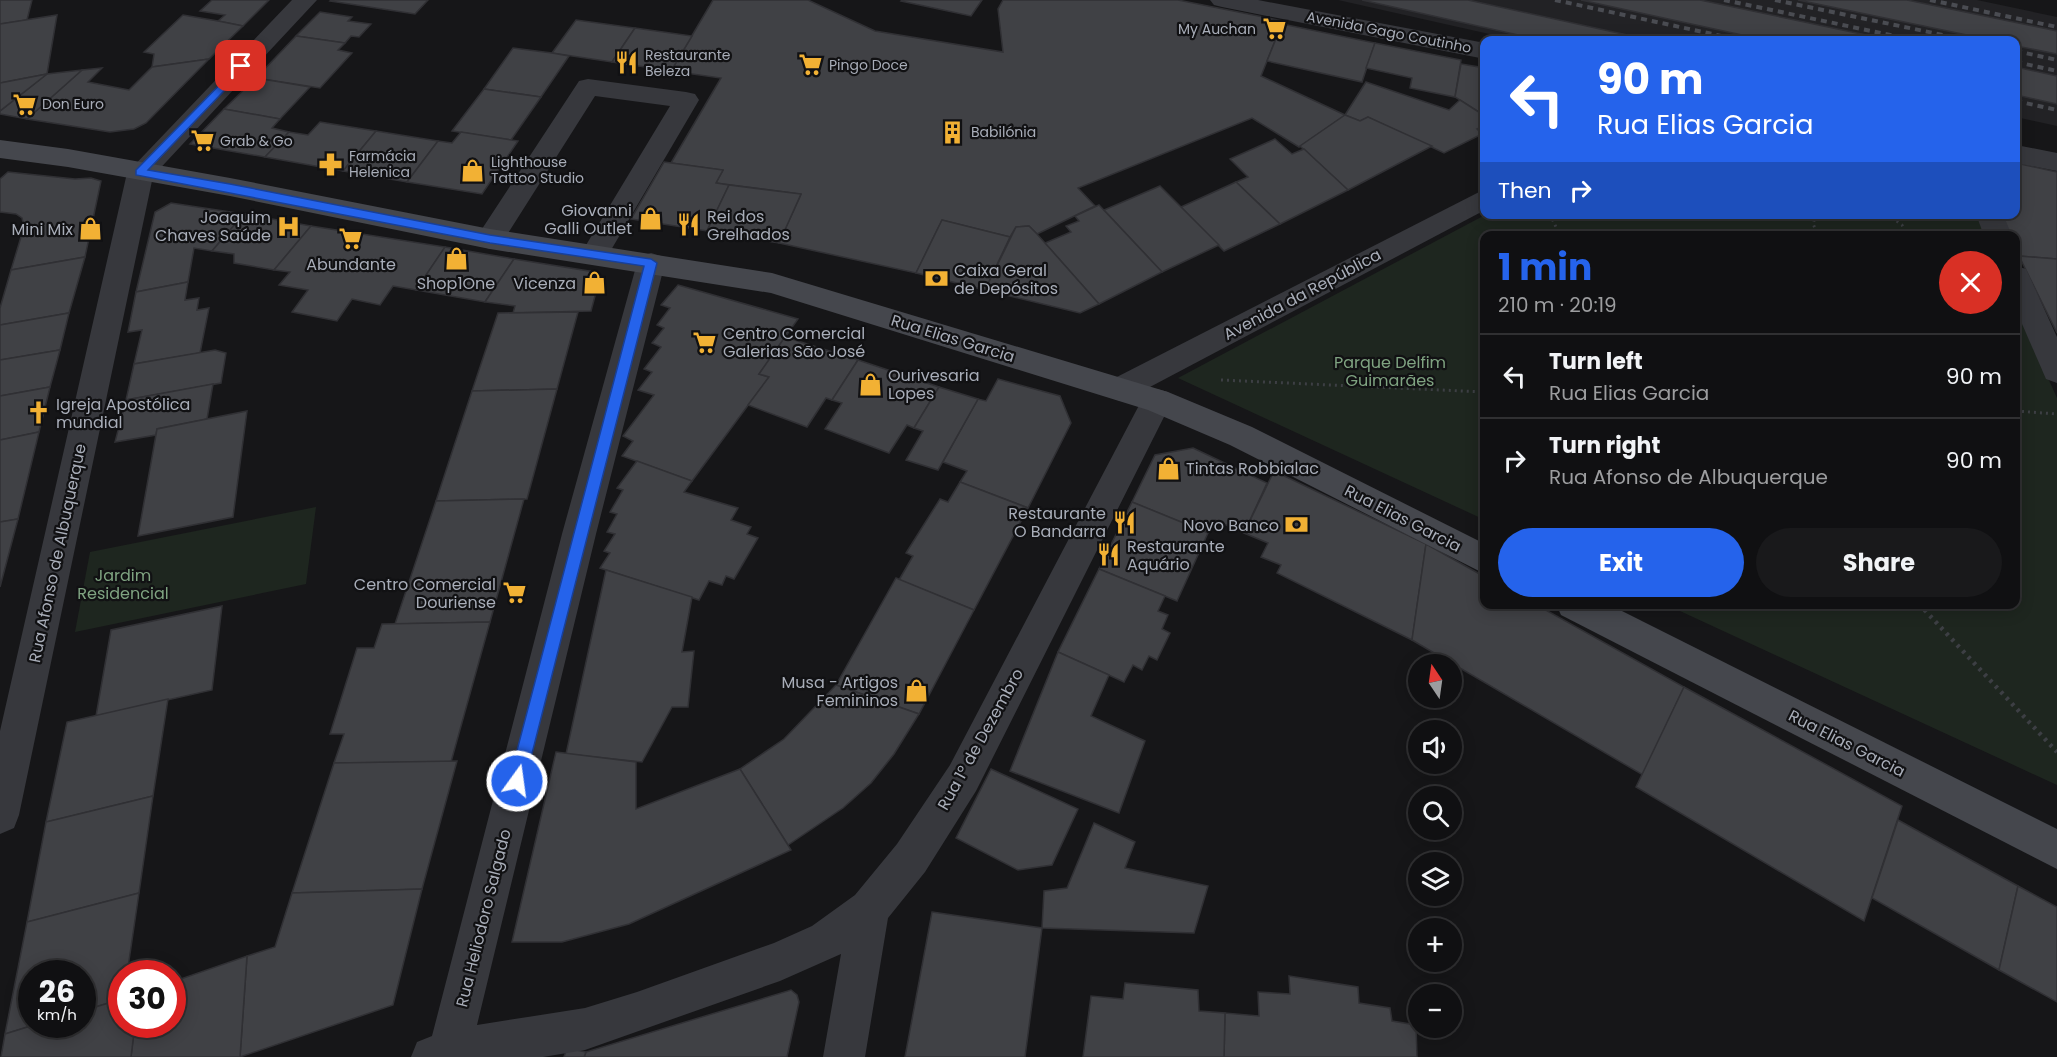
<!DOCTYPE html>
<meta charset="utf-8">
<style>
:root{--surface:#101012;--page:#19191b;--text:#f1f3f6;--muted:#9c9d9f;--line:#303032;--accent:#2563eb}
body{margin:0;font-family:Poppins,sans-serif;background:var(--page);color:var(--text);height:100vh;display:flex;flex-direction:column;font-size:22px;white-space:nowrap}
*{box-sizing:border-box;margin:0}
p{font-size:20px;color:var(--muted)}
.icon{flex:none;width:33px;height:33px;fill:none;stroke:currentColor;stroke-width:2;stroke-linecap:round;stroke-linejoin:round}
.map{position:relative;flex:1;overflow:hidden}
.sheet{position:absolute;left:1480px;top:231px;width:540px;height:378px;display:flex;flex-direction:column;background:var(--surface);border-radius:12px;box-shadow:0 3px 15px #0003,0 0 0 2px var(--line)}
.sheet>*{flex:none}
.top-card{position:absolute;left:1480px;top:36px;width:540px;height:183px;border-radius:12px;box-shadow:0 3px 15px #0003,0 0 0 2px var(--line);background:#2563eb;color:#fff;overflow:hidden}
.needle{width:39px;rotate:347deg}
.fabs{position:absolute;left:1408px;top:654px;display:grid;gap:12px}
.fabs a{display:grid;place-items:center;width:54px;height:54px;border-radius:50%;background:var(--surface);box-shadow:0 3px 15px #0003,0 0 0 2px var(--line);font-size:30px}
.speed{position:absolute;left:18px;top:960px;display:flex;gap:12px;font-size:30px;font-weight:700;text-align:center}
.speed>*{display:grid;place-content:center;width:78px;height:78px;border-radius:50%;background:var(--surface);box-shadow:0 3px 15px #0003,0 0 0 2px var(--line);line-height:1}
.speed small{font-size:15px;font-weight:400}
.speed .limit{border:9px solid #d22;background:#fff;color:#111}
.pin{position:absolute;display:grid;place-items:center;width:51px;height:51px;color:#fff;margin:-26px;border-radius:12px;box-shadow:0 3px 9px #0006}
.me{position:absolute;width:66px;margin:-33px;rotate:14deg;stroke-linejoin:round;filter:drop-shadow(0 0 4px #0008)}
.turn{display:flex;align-items:center;gap:21px;height:126px;padding:0 18px;font-size:27px}
.turn .icon{width:78px;height:78px;stroke-width:2.5}
.turn b{display:block;font-size:42px;line-height:51px}
.then{display:flex;align-items:center;height:57px;padding:0 18px;background:#0003;gap:12px;font-size:22px}
.round{display:grid;place-items:center;flex:none;width:63px;height:63px;border-radius:32px;background:var(--page)}
.headline{display:flex;align-items:center;justify-content:space-between;height:102px;padding:0 18px}
h1{font-size:36px;font-weight:700;line-height:45px;color:var(--accent)}
.primary-button{display:flex;gap:12px;margin-top:auto;padding:12px 18px}
.primary-button a{flex:1;height:69px;border-radius:36px;background:var(--accent);color:#fff;font-size:24px;font-weight:700;line-height:69px;text-align:center}
.primary-button a+a{background:var(--page);color:var(--text)}
ul{padding:0;list-style:none}
li{display:flex;align-items:center;gap:18px;height:84px;padding:0 18px;border-top:2px solid var(--line)}
li div{flex:1}
li b{display:block;font-size:22px}
li em{font-style:normal}
.map>svg:first-child{display:block}
</style>
<div class="map">
<svg width="2057" height="1057" viewBox="0 0 2057 1057">
<rect width="100%" height="100%" fill="#161618"/>
<polygon fill="#222225" points="1338,0 1977,0 2057,17 2057,126 2016,117 2016,40 1516,40"/>
<g fill="#1e261f">
<polygon points="1978,214 1986,235 1485,236 1485,520 1178,378 1485,215"/>
<polygon points="2016,307 2057,398 2057,785 1667,605 2016,604"/>
<polygon points="316,507 306,584 75,632 90,552"/>
</g>
<g fill="#404145" stroke="#303034" stroke-width="1.5">
<polygon points="0,0 32,0 27,20 0,24"/>
<polygon points="212,0 269,0 243,26 218,21 225,15 200,11"/>
<polygon points="428,0 415,14 330,1 331,0"/>
<polygon points="713,0 808,0 875,31 1003,52 998,9 1003,0 1178,0 1283,21 1261,76 1345,115 1299,147 1252,118 1078,188 1095,206 1037,234 1029,226 1016,227 1010,237 942,220 916,273 779,243 801,194 716,183 723,170 671,163 721,78 671,71"/>
<polygon points="982,0 971,16 901,1 902,0"/>
<polygon points="1362,0 1468,0 1650,40 1541,40"/>
<polygon points="1581,0 1700,0 1890,40 1765,40"/>
<polygon points="1798,0 1907,0 2057,31 2057,54 2016,46 2016,40 1991,40"/>
<polygon points="320,12 352,17 348,21 371,24 359,37 351,36 345,43 296,36"/>
<polygon points="57,15 47,74 0,83 0,24"/>
<polygon points="183,15 218,21 243,26 209,59 152,67 154,54 144,52"/>
<polygon points="576,20 635,28 612,62 552,53"/>
<polygon points="1282,24 1375,43 1362,82 1267,61"/>
<polygon points="635,28 692,36 671,71 612,62"/>
<polygon points="296,36 345,43 338,50 352,53 320,88 256,78"/>
<polygon points="1375,43 1461,60 1455,97 1410,88 1412,78 1366,68"/>
<polygon points="513,48 552,53 569,56 541,97 484,89"/>
<polygon points="209,59 146,123 134,129 110,132 27,119 82,70 102,68 88,82 129,90 152,67"/>
<polygon points="1461,64 1485,68 1485,116 1455,97"/>
<polygon points="2016,67 2057,76 2057,104 2016,95"/>
<polygon points="82,70 27,119 0,114 0,111 47,74"/>
<polygon points="47,74 0,111 0,83"/>
<polygon points="256,78 310,87 280,119 224,109"/>
<polygon points="1366,82 1449,110 1460,100 1485,116 1485,125 1477,129 1482,134 1444,153 1368,117 1360,121 1345,115"/>
<polygon points="484,89 541,97 511,140 452,131"/>
<polygon points="224,109 280,119 272,128 289,132 265,157 190,144"/>
<polygon points="1345,115 1360,121 1368,117 1432,146 1348,190 1300,146"/>
<polygon points="320,122 376,131 343,171 265,157 289,132 308,135"/>
<polygon points="376,131 438,141 407,182 343,171"/>
<polygon points="461,132 518,141 482,194 407,182 438,141 452,143"/>
<polygon points="1275,139 1292,154 1304,149 1348,190 1280,224 1236,182 1248,177 1230,159"/>
<polygon points="664,162 723,170 716,183 729,185 707,231 631,219"/>
<polygon points="2016,163 2057,172 2057,259 2019,256 2016,236 2009,236 1999,214 2016,214"/>
<polygon points="8,172 75,179 91,178 101,181 85,257 11,270 24,227 22,218 16,214 0,212 0,179"/>
<polygon points="1236,182 1280,224 1224,251 1181,207"/>
<polygon points="729,185 801,194 779,243 707,231"/>
<polygon points="1160,186 1219,245 1162,272 1104,210"/>
<polygon points="171,203 244,214 212,251 194,248 188,282 136,292 155,212"/>
<polygon points="1099,205 1162,272 1099,304 1045,243 1071,232 1066,226 1079,221 1075,216"/>
<polygon points="244,214 311,226 274,270 234,263 234,254 212,251"/>
<polygon points="942,220 1010,237 985,290 916,273"/>
<polygon points="311,226 445,247 416,290 393,286 380,305 352,299 337,321 292,312 308,290 279,285 290,272 274,270"/>
<polygon points="1029,226 1037,234 1099,304 1080,313 985,290 1016,227"/>
<polygon points="445,247 514,259 485,302 416,290"/>
<polygon points="2019,256 2057,259 2057,333"/>
<polygon points="85,257 69,313 0,325 0,308 11,270"/>
<polygon points="514,259 595,272 599,281 591,311 513,313 515,306 485,302"/>
<polygon points="188,282 185,300 199,298 197,310 209,308 200,353 134,364 142,330 128,332 136,292"/>
<polygon points="678,285 798,319 759,374 769,377 692,481 622,456 633,441 623,436 654,395 638,390 652,372 644,369 661,347 652,343 664,328 657,325 670,308 661,305"/>
<polygon points="578,312 557,389 472,391 498,313"/>
<polygon points="69,313 60,350 0,360 0,325"/>
<polygon points="785,337 858,360 832,400 826,398 807,427 748,405 769,377 759,374"/>
<polygon points="60,350 50,387 0,396 0,360"/>
<polygon points="215,350 226,353 221,383 126,400 134,364"/>
<polygon points="858,360 939,387 914,428 907,425 889,453 825,429 842,403 832,400"/>
<polygon points="998,379 1060,396 1071,423 1028,508 960,482 967,471 943,462 978,399 986,401"/>
<polygon points="213,384 207,419 157,429 156,435 115,442 126,400"/>
<polygon points="50,387 39,432 0,440 0,396"/>
<polygon points="939,387 978,399 938,470 906,460 923,431 914,428"/>
<polygon points="557,389 527,499 436,501 472,391"/>
<polygon points="247,411 233,517 138,536 157,429"/>
<polygon points="39,432 18,519 0,522 0,440"/>
<polygon points="1193,448 1267,483 1244,533 1215,520 1208,533 1132,502 1155,455"/>
<polygon points="637,461 692,481 684,492 738,508 731,520 751,527 747,534 758,538 734,579 726,576 722,585 709,581 699,600 600,568 610,553 604,551 615,534 607,532 617,514 610,512 623,490 617,488"/>
<polygon points="1274,471 1426,544 1412,640 1277,573 1281,565 1261,557 1268,543 1244,533"/>
<polygon points="960,482 1028,508 974,610 899,580 913,556 906,553 940,499 948,502"/>
<polygon points="524,499 490,622 395,624 436,501"/>
<polygon points="1132,502 1208,533 1177,601 1099,569"/>
<polygon points="18,519 0,587 0,522"/>
<polygon points="1426,544 1485,577 1485,604 1535,604 1684,687 1643,775 1412,640"/>
<polygon points="1099,569 1165,596 1158,611 1168,615 1162,629 1170,633 1157,660 1149,656 1142,670 1133,665 1124,682 1058,652"/>
<polygon points="606,570 692,597 682,652 694,651 688,707 672,707 642,762 566,754"/>
<polygon points="896,578 974,610 919,714 836,685"/>
<polygon points="222,606 212,690 96,716 111,630"/>
<polygon points="490,622 451,762 334,763 344,734 330,734 357,648 374,648 382,624"/>
<polygon points="1058,652 1109,675 1091,716 1145,741 1119,813 1010,771"/>
<polygon points="836,685 919,714 894,754 871,783 843,808 788,845 740,769 784,739"/>
<polygon points="1684,687 1902,806 1864,921 1636,787"/>
<polygon points="168,699 153,796 46,822 67,722"/>
<polygon points="556,752 636,762 636,809 740,769 791,850 629,924 562,942 512,942"/>
<polygon points="457,761 422,889 292,893 334,763"/>
<polygon points="991,769 1078,809 1052,865 1018,870 956,838"/>
<polygon points="153,796 139,893 27,922 46,822"/>
<polygon points="1898,820 2018,886 1999,970 1872,898"/>
<polygon points="1094,823 1135,842 1125,868 1208,886 1194,933 1042,928 1044,891 1067,888"/>
<polygon points="2018,886 2057,907 2057,1002 1999,970"/>
<polygon points="422,889 393,1005 240,1057 247,956 275,947 292,893"/>
<polygon points="139,893 127,974 122,974 122,999 82,1011 82,974 32,974 32,1024 37,1024 5,1034 27,922"/>
<polygon points="932,912 1042,928 1025,1057 905,1057"/>
<polygon points="247,956 240,1057 131,1057 135,1024 172,1024 172,982"/>
<polygon points="1289,976 1358,987 1359,1003 1390,1008 1392,1021 1416,1025 1417,1057 1224,1057 1225,1013 1259,1016 1258,992 1290,994"/>
<polygon points="1125,983 1198,990 1199,1011 1225,1013 1224,1057 1083,1057 1091,996 1123,999"/>
<polygon points="791,990 797,995 799,1002 787,1057 584,1057 586,1052"/>
<polygon points="122,999 122,1024 135,1024 131,1057 1,1057 5,1034 37,1024 82,1024 82,1011"/>
<polygon points="567,1048 586,1052 584,1057 564,1057"/>
</g>
<g fill="none" stroke-linecap="round" stroke-linejoin="round">
<g stroke="#3d3f44" stroke-width="3" stroke-dasharray="2 4" stroke-linecap="butt">
<polyline points="1550,214 1560,236"/>
<polyline points="1816,214 1813,224 1819,236"/>
<polyline points="1887,214 1902,225 1907,236"/>
<polyline points="1221,380 1485,392"/>
<polyline points="2016,411 2057,414"/>
</g>
<polyline stroke="#3d3f44" stroke-width="4.5" stroke-dasharray="3 5" stroke-linecap="butt" points="1919,604 2057,752"/>
<g fill="#37383d" fill-rule="evenodd">
<polygon points="292,0 317,0 153,176 19,815 14,828 0,834 0,731 127,173"/>
<polygon points="1210,0 1258,0 1485,43 1485,59 1222,7 1214,5"/>
<polygon points="588,79 686,92 695,94 699,100 604,262 594,265 584,262 580,255 670,106 595,96 500,246 490,249 480,246 476,239 480,232 579,81"/>
<polygon points="2016,145 2057,153 2057,171 2016,163"/>
<polygon points="1485,189 1485,210 1131,397 1120,401 1109,397 1105,389 1109,381"/>
<polygon points="1976,214 2003,214 2012,236 1984,236"/>
<polygon points="651,253 661,256 665,263 596,534 477,1025 585,1008 637,992 774,943 812,926 855,895 897,844 950,765 1146,392 1157,389 1168,392 1172,401 976,791 925,872 888,918 865,1057 823,1057 841,954 780,981 585,1050 543,1057 411,1057 417,1042 432,1036 562,534 637,263 641,256"/>
<polygon points="2016,266 2026,269 2057,337 2057,383 2046,379 2016,310"/>
</g>
<g fill="#45474d" fill-rule="evenodd">
<polygon points="0,140 68,149 230,178 490,229 772,273 1168,392 1252,427 1485,544 1485,574 1230,445 1148,410 771,293 490,249 230,196 68,167 0,158"/>
<polygon points="1556,604 1608,604 2057,829 2057,869 1561,615"/>
</g>
<g stroke="#4a4c52" stroke-width="4" stroke-dasharray="6 5" stroke-linecap="butt">
<polyline points="1555,0 1740,40"/>
<polyline points="1724,0 1914,40"/>
<polyline points="1775,0 1967,40"/>
<polyline points="1930,0 2057,27"/>
<polyline points="2016,51 2057,60"/>
<polyline points="2016,62 2057,71"/>
<polyline points="2016,101 2057,110"/>
</g>
</g>
<polygon fill="#2563eb" stroke="#184099" stroke-width="1.5" points="241,63 246,66 245,69 148,170 230,184 490,235 651,259 657,263 525,781 523,786 517,789 512,786 509,781 644,266 490,243 136,175 136,170"/>
<defs>
<symbol id="supermarket-bare" viewBox="-9 -9 18 18"><path d="M-6-5.5h2.5l.6 2H6L4.5 2H-2.5L-4.4-4H-6ZM-1.5 3.2a1.3 1.3 0 1 0 .1 0ZM3 3.2a1.3 1.3 0 1 0 .1 0Z" fill="#f2b134" stroke="#111113" stroke-width="2.5" paint-order="stroke"/></symbol>
<symbol id="restaurant-bare" viewBox="-9 -9 18 18"><path d="M-5-6h1v4h1v-4h1v4h1v-4h1v5L-1.5 .5V6h-2V.5L-5-1ZM5-6V6H3V1.5H1.5Q1.5-4 5-6Z" fill="#f2b134" stroke="#111113" stroke-width="2.5" paint-order="stroke"/></symbol>
<symbol id="building-bare" viewBox="-9 -9 18 18"><path d="M-4-6H4V6H1V3H-1V6H-4ZM-2.5-4.3h1.7v1.8h-1.7ZM.8-4.3h1.7v1.8H.8ZM-2.5-1h1.7V.8h-1.7ZM.8-1h1.7V.8H.8Z" fill="#f2b134" stroke="#111113" stroke-width="2.5" paint-order="stroke"/></symbol>
<symbol id="pharmacy-bare" viewBox="-9 -9 18 18"><path d="M-2-6h4v4h4v4h-4v4h-4v-4h-4v-4h4Z" fill="#f2b134" stroke="#111113" stroke-width="2.5" paint-order="stroke"/></symbol>
<symbol id="shop-bare" viewBox="-9 -9 18 18"><path d="M-5-2.5h2.3a2.7 3.5 0 0 1 5.4 0H5L5.5 6h-11ZM-1.5-2.5h3a1.5 2.3 0 0 0-3 0Z" fill="#f2b134" stroke="#111113" stroke-width="2.5" paint-order="stroke"/></symbol>
<symbol id="hospital-bare" viewBox="-9 -9 18 18"><path d="M-5-5h3v3.5h4V-5h3V5h-3V1.5h-4V5h-3Z" fill="#f2b134" stroke="#111113" stroke-width="2.5" paint-order="stroke"/></symbol>
<symbol id="bank-bare" viewBox="-9 -9 18 18"><path d="M-6-4H6V4H-6ZM0-2.3a2.3 2.3 0 1 0 0 4.6a2.3 2.3 0 1 0 0-4.6Z" fill="#f2b134" stroke="#111113" stroke-width="2.5" paint-order="stroke"/></symbol>
<symbol id="church-bare" viewBox="-9 -9 18 18"><path d="M-1.2-6h2.4v3.5h3.3v2.4h-3.3V6h-2.4V-.1h-3.3v-2.4h3.3Z" fill="#f2b134" stroke="#111113" stroke-width="2.5" paint-order="stroke"/></symbol>
</defs>
<g fill-rule="evenodd">
<use href="#supermarket-bare" x="1258" y="12" width="33" height="33"/>
<use href="#restaurant-bare" x="610" y="46" width="33" height="33"/>
<use href="#supermarket-bare" x="794" y="48" width="33" height="33"/>
<use href="#supermarket-bare" x="8" y="88" width="33" height="33"/>
<use href="#building-bare" x="936" y="116" width="33" height="33"/>
<use href="#supermarket-bare" x="186" y="124" width="33" height="33"/>
<use href="#pharmacy-bare" x="314" y="148" width="33" height="33"/>
<use href="#shop-bare" x="456" y="154" width="33" height="33"/>
<use href="#shop-bare" x="634" y="202" width="33" height="33"/>
<use href="#restaurant-bare" x="672" y="208" width="33" height="33"/>
<use href="#hospital-bare" x="272" y="210" width="33" height="33"/>
<use href="#shop-bare" x="74" y="212" width="33" height="33"/>
<use href="#supermarket-bare" x="334" y="222" width="33" height="33"/>
<use href="#shop-bare" x="440" y="242" width="33" height="33"/>
<use href="#bank-bare" x="920" y="262" width="33" height="33"/>
<use href="#shop-bare" x="578" y="266" width="33" height="33"/>
<use href="#supermarket-bare" x="688" y="326" width="33" height="33"/>
<use href="#shop-bare" x="854" y="368" width="33" height="33"/>
<use href="#church-bare" x="22" y="396" width="33" height="33"/>
<use href="#shop-bare" x="1152" y="452" width="33" height="33"/>
<use href="#restaurant-bare" x="1108" y="506" width="33" height="33"/>
<use href="#bank-bare" x="1280" y="508" width="33" height="33"/>
<use href="#restaurant-bare" x="1092" y="538" width="33" height="33"/>
<use href="#supermarket-bare" x="498" y="576" width="33" height="33"/>
<use href="#shop-bare" x="900" y="674" width="33" height="33"/>
</g>
<g text-anchor="middle" stroke-width="4.5" stroke-linejoin="round" paint-order="stroke">
<g font-size="14" fill="#a8adb8" stroke="#111113" text-anchor="start">
<text x="1256" y="34" text-anchor="end">My Auchan</text>
<text x="645" y="60">Restaurante<tspan x="645" dy="16">Beleza</tspan></text>
<text x="829" y="70">Pingo Doce</text>
<text x="42" y="109">Don Euro</text>
<text x="971" y="137">Babilónia</text>
<text x="220" y="146">Grab &amp; Go</text>
<text x="349" y="161">Farmácia<tspan x="349" dy="16">Helenica</tspan></text>
<text x="491" y="167">Lighthouse<tspan x="491" dy="16">Tattoo Studio</tspan></text>
</g>
<g font-size="14" fill="#a8adb8" stroke="#111113">
<text transform="translate(1389 32) rotate(11)" y="5">Avenida Gago Coutinho</text>
</g>
<g font-size="16" fill="#a8adb8" stroke="#111113" text-anchor="end">
<text x="632" y="216">Giovanni<tspan x="632" dy="18">Galli Outlet</tspan></text>
<text x="707" y="222" text-anchor="start">Rei dos<tspan x="707" dy="18">Grelhados</tspan></text>
<text x="271" y="223">Joaquim<tspan x="271" dy="18">Chaves Saúde</tspan></text>
<text x="73" y="235">Mini Mix</text>
<text x="351" y="270" text-anchor="middle">Abundante</text>
<text x="954" y="276" text-anchor="start">Caixa Geral<tspan x="954" dy="18">de Depósitos</tspan></text>
<text x="456" y="289" text-anchor="middle">Shop1One</text>
<text x="576" y="289">Vicenza</text>
<text x="723" y="339" text-anchor="start">Centro Comercial<tspan x="723" dy="18">Galerias São José</tspan></text>
<text x="888" y="381" text-anchor="start">Ourivesaria<tspan x="888" dy="18">Lopes</tspan></text>
<text x="56" y="410" text-anchor="start">Igreja Apostólica<tspan x="56" dy="18">mundial</tspan></text>
<text x="1186" y="474" text-anchor="start">Tintas Robbialac</text>
<text x="1106" y="519">Restaurante<tspan x="1106" dy="18">O Bandarra</tspan></text>
<text x="1279" y="531">Novo Banco</text>
<text x="1127" y="552" text-anchor="start">Restaurante<tspan x="1127" dy="18">Aquário</tspan></text>
<text x="496" y="590">Centro Comercial<tspan x="496" dy="18">Douriense</tspan></text>
<text x="898" y="688">Musa - Artigos<tspan x="898" dy="18">Femininos</tspan></text>
</g>
<g font-size="16" fill="#a8adb8" stroke="#111113">
<text transform="translate(1302 294) rotate(-28)" y="6">Avenida da República</text>
<text transform="translate(953 338) rotate(17)" y="6">Rua Elias Garcia</text>
<text transform="translate(1403 518) rotate(27)" y="6">Rua Elias Garcia</text>
<text transform="translate(57 553) rotate(-78)" y="6">Rua Afonso de Albuquerque</text>
<text transform="translate(980 739) rotate(-61)" y="6">Rua 1º de Dezembro</text>
<text transform="translate(1847 743) rotate(27)" y="6">Rua Elias Garcia</text>
<text transform="translate(483 918) rotate(-76)" y="6">Rua Heliodoro Salgado</text>
</g>
<g font-size="16" fill="#7fa381" stroke="#111113">
<text x="1390" y="368">Parque Delfim<tspan x="1390" dy="18">Guimarães</tspan></text>
<text x="123" y="581">Jardim<tspan x="123" dy="18">Residencial</tspan></text>
</g>
</g>
</svg>
<div class="fabs">
<a><svg class="needle" viewBox="-14 -14 28 28"><path d="M0-13l5 13h-10z" fill="#e53935"/><path d="M0 13l5-13h-10z" fill="#9c9d9f"/></svg></a>
<a><svg class="icon" aria-label="sound" viewBox="0 0 24 24"><path d="M4 9h4l5-4v14l-5-4H4zM17 9q2 3 0 6"/></svg></a>
<a><svg class="icon" aria-label="search" viewBox="0 0 24 24"><circle cx="10" cy="10" r="6"/><path d="M15 15l6 6"/></svg></a>
<a><svg class="icon" aria-label="layers" viewBox="0 0 24 24"><path d="M12 4l9 5-9 5-9-5zM3 14l9 5 9-5"/></svg></a>
<a>+</a>
<a>−</a>
</div>
<div class="speed"><div>26<small>km/h</small></div><div class="limit">30</div></div>
<div class="pin" style="left:241px;top:66px;background:#d93025"><svg class="icon" aria-label="arrive" viewBox="0 0 24 24"><path d="M6 21V4h12l-3 4 3 4H6"/></svg></div>
<svg class="me" style="left:517px;top:781px" viewBox="-20 -20 40 40"><circle r="17" fill="#2563eb" stroke="#fff" stroke-width="3"/><path d="M0-11L8 9 0 5-8 9z" fill="#fff"/></svg>
<div class="top-card">
<div class="turn"><svg class="icon" aria-label="left" viewBox="0 0 24 24"><path d="M17 20v-9H6M10 6l-5 5 5 5"/></svg><div><b>90 m</b>Rua Elias Garcia</div></div>
<div class="then">Then<svg class="icon" aria-label="right" viewBox="0 0 24 24"><path d="M7 20v-9h11M14 6l5 5-5 5"/></svg></div>
</div>
<section class="sheet">
<div class="headline"><div><h1>1 min</h1><p>210 m · 20:19</p></div><a class="round" style="background:#d93025;color:#fff"><svg class="icon" aria-label="close" viewBox="0 0 24 24"><path d="M6 6l12 12M18 6L6 18"/></svg></a></div>
<ul>
<li><svg class="icon" aria-label="left" viewBox="0 0 24 24"><path d="M17 20v-9H6M10 6l-5 5 5 5"/></svg><div><b>Turn left</b><p>Rua Elias Garcia</p></div><em>90 m</em></li>
<li><svg class="icon" aria-label="right" viewBox="0 0 24 24"><path d="M7 20v-9h11M14 6l5 5-5 5"/></svg><div><b>Turn right</b><p>Rua Afonso de Albuquerque</p></div><em>90 m</em></li>
</ul>
<div class="primary-button"><a>Exit</a><a>Share</a></div>
</section>
</div>
